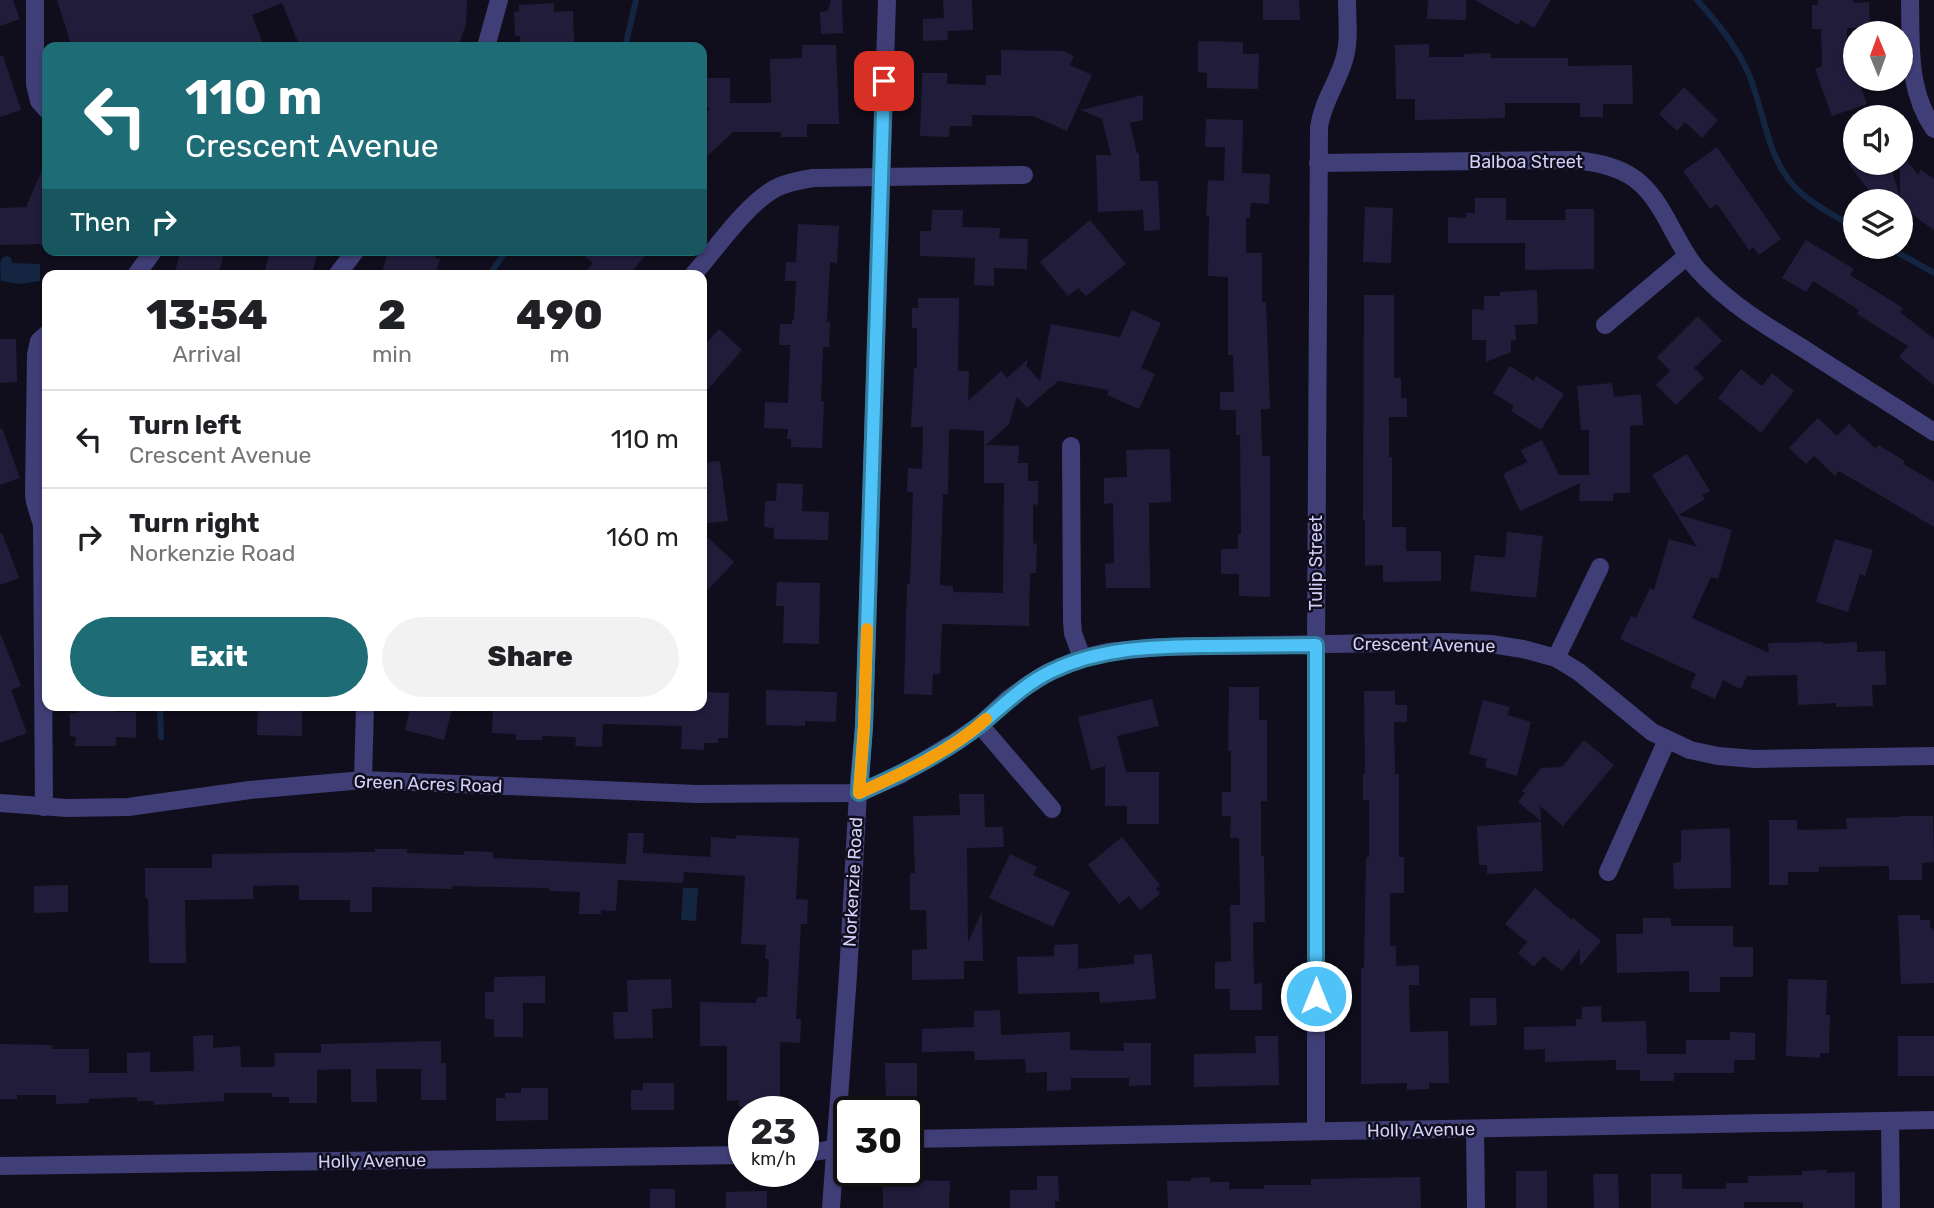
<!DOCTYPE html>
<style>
:root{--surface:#fff;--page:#f2f2f2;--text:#202124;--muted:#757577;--line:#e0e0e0;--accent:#1d6c76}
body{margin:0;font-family:Rubik,sans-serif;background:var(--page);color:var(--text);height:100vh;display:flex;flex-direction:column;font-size:26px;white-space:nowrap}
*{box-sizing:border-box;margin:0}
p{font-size:23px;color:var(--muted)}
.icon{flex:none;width:38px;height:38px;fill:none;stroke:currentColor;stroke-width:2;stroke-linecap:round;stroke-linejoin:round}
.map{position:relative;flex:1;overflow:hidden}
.details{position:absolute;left:42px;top:270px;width:665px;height:441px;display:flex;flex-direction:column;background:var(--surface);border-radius:14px;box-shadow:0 2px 5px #0004}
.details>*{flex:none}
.guide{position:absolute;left:42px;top:42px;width:665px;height:214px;border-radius:14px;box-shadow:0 2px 5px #0004;background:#1d6c76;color:#fff;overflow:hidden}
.needle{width:46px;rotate:359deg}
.fabs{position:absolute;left:1843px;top:21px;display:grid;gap:14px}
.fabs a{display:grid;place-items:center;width:70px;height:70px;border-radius:50%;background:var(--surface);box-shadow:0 2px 5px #0004;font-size:35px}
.speed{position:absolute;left:728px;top:1096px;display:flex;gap:14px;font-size:35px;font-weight:700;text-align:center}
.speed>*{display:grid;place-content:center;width:91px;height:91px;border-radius:50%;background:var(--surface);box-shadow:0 2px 5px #0004;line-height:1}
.speed small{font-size:18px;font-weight:400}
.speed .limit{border:4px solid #111;border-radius:10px;background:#fff;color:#111}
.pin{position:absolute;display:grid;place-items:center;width:60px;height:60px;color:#fff;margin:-30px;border-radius:14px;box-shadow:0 4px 10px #0006}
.me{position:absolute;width:77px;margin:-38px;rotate:0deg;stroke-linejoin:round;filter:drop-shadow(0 0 5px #0008)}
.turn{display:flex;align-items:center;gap:24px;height:147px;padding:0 28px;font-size:32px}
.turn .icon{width:91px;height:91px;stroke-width:2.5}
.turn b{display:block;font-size:49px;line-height:60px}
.then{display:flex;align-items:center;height:66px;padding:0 28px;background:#0003;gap:14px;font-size:26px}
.eta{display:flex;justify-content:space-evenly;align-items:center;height:119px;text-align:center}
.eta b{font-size:42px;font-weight:800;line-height:49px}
.button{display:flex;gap:14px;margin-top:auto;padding:14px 28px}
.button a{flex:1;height:80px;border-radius:42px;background:var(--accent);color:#fff;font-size:28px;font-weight:800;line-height:80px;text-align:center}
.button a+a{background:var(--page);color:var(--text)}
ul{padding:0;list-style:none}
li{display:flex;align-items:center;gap:21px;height:98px;padding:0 28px;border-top:2px solid var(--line)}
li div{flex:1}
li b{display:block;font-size:26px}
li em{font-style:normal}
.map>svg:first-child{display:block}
</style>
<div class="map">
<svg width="1934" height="1208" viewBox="0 0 1934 1208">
<rect width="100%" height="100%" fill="#100e1c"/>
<g fill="#132540">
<polygon points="7,256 11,258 12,263 40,264 40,281 20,284 1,281 0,263 3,257"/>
<polygon points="683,888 698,888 696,921 681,920"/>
</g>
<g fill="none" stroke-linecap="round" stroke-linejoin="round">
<g stroke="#132540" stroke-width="6">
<path d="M 1697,0 C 1717,22 1734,43 1747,70 C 1764,107 1765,153 1793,185 C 1809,203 1834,215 1855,228"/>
<polyline points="625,47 636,0"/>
<polyline points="1888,247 1934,273"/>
<polyline points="489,275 507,250"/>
<polyline points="160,705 161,737"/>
</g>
</g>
<g fill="#221c3b" fill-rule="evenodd">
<polygon points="0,0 13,0 20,19 0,26"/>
<polygon points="57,0 467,0 466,24 458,47 300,47 282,3 252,15 264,47 72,47"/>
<polygon points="831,0 842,0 843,33 821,34 820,12 828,11"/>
<polygon points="943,0 972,0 973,30 947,31 948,40 923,41 923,19 944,18"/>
<polygon points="1263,0 1299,0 1300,20 1263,20"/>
<polygon points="1428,0 1466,0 1466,20 1427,19"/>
<polygon points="1475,0 1551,0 1534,28 1521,20 1518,25"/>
<polygon points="1818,0 1853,0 1853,3 1869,2 1870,28 1847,28 1847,47 1855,69 1855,79 1858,79 1867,104 1832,116 1815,69 1822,66 1821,29 1812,29 1812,5 1818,5"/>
<polygon points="554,3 554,12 573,11 574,43 520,46 520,36 515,36 514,12 519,12 519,5"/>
<polygon points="1198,41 1243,42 1243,54 1259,54 1258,89 1207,88 1207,73 1198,72"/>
<polygon points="1429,44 1429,57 1464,57 1464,54 1491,53 1491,58 1568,58 1568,66 1632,65 1633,104 1603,104 1603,117 1580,117 1580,103 1505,103 1505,118 1415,120 1415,99 1396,99 1395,45"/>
<polygon points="802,45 836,45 839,124 807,124 807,137 781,137 781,132 733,132 702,161 702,117 710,109 702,101 702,78 730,78 730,103 771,103 770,59 802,58"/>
<polygon points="1001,50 1064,51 1074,56 1070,65 1092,75 1067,131 1033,116 972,115 972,126 950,126 949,137 920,136 922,73 947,73 947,84 986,85 986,75 1001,75"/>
<polygon points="0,56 3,56 21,110 0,117"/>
<polygon points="1684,87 1718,120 1702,138 1685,122 1677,131 1659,114"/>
<polygon points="1143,95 1143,120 1130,123 1137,153 1139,153 1140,181 1158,181 1160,230 1144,231 1143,210 1098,212 1096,155 1111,155 1102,119 1081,110"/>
<polygon points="1206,119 1243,120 1242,173 1270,174 1269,204 1251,203 1250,218 1246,218 1246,253 1262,253 1262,302 1266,302 1270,409 1261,409 1262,456 1270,456 1270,597 1239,596 1239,574 1221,574 1221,549 1238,549 1238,534 1241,534 1240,435 1236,435 1236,410 1220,410 1220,392 1234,392 1233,355 1228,355 1228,277 1208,276 1209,216 1206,216 1208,180 1224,181 1225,147 1205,147"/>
<polygon points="1717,147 1781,239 1759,255 1753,247 1749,250 1717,204 1710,209 1683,171"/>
<polygon points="1900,152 1918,175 1921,170 1934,179 1934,230 1900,206 1900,201 1877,201 1848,163 1889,163 1900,196"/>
<polygon points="46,161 47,244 0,245 0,208 26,207"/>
<polygon points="1475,198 1506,198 1506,220 1566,220 1565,209 1594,209 1594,269 1525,270 1525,243 1448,243 1448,217 1466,218 1466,213 1475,213"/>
<polygon points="1365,207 1393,208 1391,263 1363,262"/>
<polygon points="932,210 963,210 962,227 1000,228 999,238 1028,239 1027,269 994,268 994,286 974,285 975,258 920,256 920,231 931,231"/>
<polygon points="1090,220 1126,264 1086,296 1078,288 1068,296 1040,262"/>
<polygon points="798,224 839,226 837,263 830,262 827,322 830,322 829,347 823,347 821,401 824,402 822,448 791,447 791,439 787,439 788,429 764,428 765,402 788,403 790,345 779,345 780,324 792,324 792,320 794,320 796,281 785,281 786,262 796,262"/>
<polygon points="1806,240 1854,269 1850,275 1903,308 1900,312 1934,339 1934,385 1899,357 1908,346 1857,314 1859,310 1813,281 1806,292 1782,278"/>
<polygon points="181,250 225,250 218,275 174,275"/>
<polygon points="270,250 318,250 312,275 264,275"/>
<polygon points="389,250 437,250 435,258 440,259 435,275 381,275"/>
<polygon points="577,250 650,250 629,275 583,275 593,263"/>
<polygon points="1537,290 1538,324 1515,325 1516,340 1511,341 1511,352 1486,362 1486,340 1472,340 1472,309 1484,310 1484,296 1500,296 1500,292"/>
<polygon points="1364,295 1394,295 1394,378 1401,378 1401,398 1407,398 1407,417 1389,417 1389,457 1392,457 1392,527 1406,527 1406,551 1441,551 1441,581 1383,582 1383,565 1365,566 1365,520 1363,520"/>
<path d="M 918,298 L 959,298 L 958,371 L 969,371 L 968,401 L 1001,371 L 1007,378 L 1028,359 L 1026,366 L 1040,381 L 1051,324 L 1120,337 L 1132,310 L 1161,323 L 1141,368 L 1155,374 L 1139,409 L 1107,395 L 1109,390 L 1058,381 L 1027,408 L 1017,397 L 1009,424 L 986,445 L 1019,446 L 1018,463 L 1028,463 L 1028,481 L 1038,481 L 1038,505 L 1033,504 L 1033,543 L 1037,544 L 1036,573 L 1030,573 L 1029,626 L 942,624 L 940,674 L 933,674 L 932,695 L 904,694 L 907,584 L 910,584 L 913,492 L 907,492 L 908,468 L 922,469 L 923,427 L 911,427 L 914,368 L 917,368 L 917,328 L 912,328 L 912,308 L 918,308 ZM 949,429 L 984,431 L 984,483 L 1004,483 L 1003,593 L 953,592 L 953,586 L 940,585 L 943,494 L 948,494 Z"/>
<polygon points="1698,316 1722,341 1694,368 1704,378 1676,405 1656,385 1670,371 1657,357"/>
<polygon points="719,329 742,350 702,396 702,348"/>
<polygon points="0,339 16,339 17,382 0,383"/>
<polygon points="1510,366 1534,381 1536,376 1564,394 1541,430 1511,411 1514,406 1493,393"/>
<polygon points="1741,369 1762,386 1772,373 1794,391 1761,433 1718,398"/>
<polygon points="1612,383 1614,397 1641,394 1643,425 1630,426 1630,493 1613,493 1613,501 1579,501 1580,483 1520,511 1503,474 1527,462 1521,450 1542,440 1559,475 1589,475 1589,430 1581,430 1577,386"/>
<polygon points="1818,418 1837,436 1849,424 1876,449 1878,445 1905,461 1903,464 1934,482 1934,527 1839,471 1835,476 1814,456 1806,464 1789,448"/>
<polygon points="2,428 20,478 0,485 0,429"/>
<polygon points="1170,449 1171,502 1149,503 1150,588 1106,588 1105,564 1114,563 1113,503 1104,504 1104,478 1127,477 1126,450"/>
<polygon points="1687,454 1710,491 1702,495 1705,499 1679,515 1732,530 1718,579 1711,577 1692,618 1769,653 1768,643 1823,642 1823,644 1857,642 1857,652 1885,651 1886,685 1872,685 1873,706 1836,707 1836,703 1798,705 1797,675 1747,676 1741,689 1723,680 1715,699 1690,687 1696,674 1620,639 1631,616 1636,618 1650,588 1654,590 1669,539 1697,547 1652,475"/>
<polygon points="720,461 728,521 702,524 702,463"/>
<polygon points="777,483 803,484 802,511 829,512 828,540 774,539 774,528 764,527 765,501 776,501"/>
<polygon points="702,532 734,562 702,596"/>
<polygon points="1507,532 1543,536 1536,598 1470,591 1475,555 1505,558"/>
<polygon points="0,533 2,533 19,578 0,585"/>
<polygon points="1835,539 1873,550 1865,576 1860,574 1848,612 1816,602"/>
<polygon points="777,582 820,583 819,644 783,643 784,606 776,606"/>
<polygon points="0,635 1,635 21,686 11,690 27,733 0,743"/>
<polygon points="1229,687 1259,687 1259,720 1267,720 1267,801 1261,801 1261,856 1264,856 1265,922 1253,922 1254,984 1262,983 1262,1010 1230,1010 1230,989 1215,989 1215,962 1231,961 1230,905 1240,905 1239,838 1230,838 1231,816 1222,816 1222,792 1231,792 1231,751 1228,751"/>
<polygon points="766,690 837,692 836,722 805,721 805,726 766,725"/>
<polygon points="1364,691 1395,691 1395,705 1407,705 1407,722 1394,722 1395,774 1399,774 1399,857 1404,857 1404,893 1390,893 1390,946 1396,946 1396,966 1419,965 1419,985 1409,985 1410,1032 1448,1031 1449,1083 1429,1083 1429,1089 1407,1090 1407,1083 1361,1084 1361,968 1364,968 1366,857 1369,857 1369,800 1363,800 1363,774 1365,774"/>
<polygon points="702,692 729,693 728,738 718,738 718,743 704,743 704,750 681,749 682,726 603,724 602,747 575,746 576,737 542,736 542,740 516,740 516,734 492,733 493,705 652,705 652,708 700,709"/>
<polygon points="1152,699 1159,726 1117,736 1126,772 1159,772 1159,824 1127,824 1127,806 1105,806 1105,766 1091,770 1078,717"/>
<polygon points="1483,700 1510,707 1507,715 1531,722 1517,776 1485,767 1487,759 1469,754"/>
<polygon points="78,705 116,705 116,712 136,712 136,738 116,737 116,746 75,746 76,737 70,736 70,713 78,713"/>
<polygon points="258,705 302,705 302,736 257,735"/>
<polygon points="411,705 453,705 444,740 405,730"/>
<polygon points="1584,740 1614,765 1563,826 1540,806 1541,821 1518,802 1525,793 1522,791 1541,768 1562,767"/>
<polygon points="959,794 984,794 985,827 1003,827 1004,847 967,848 968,942 982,912 983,961 964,961 964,979 912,980 912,950 927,949 926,910 910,910 910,873 915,873 913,816 960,815"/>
<polygon points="1900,816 1933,816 1934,862 1922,863 1922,880 1889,880 1889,866 1819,867 1819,872 1788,872 1788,885 1769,885 1769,820 1797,820 1797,830 1847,829 1846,818 1900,817"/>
<polygon points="1541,822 1543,871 1487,874 1487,865 1479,865 1477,826"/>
<polygon points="1730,828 1731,888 1674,889 1673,863 1681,862 1681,830"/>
<polygon points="628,833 644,833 643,853 710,857 711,837 736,839 736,835 799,838 796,899 808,900 807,924 801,924 796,1019 801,1019 800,1043 780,1042 780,1100 770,1100 770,1107 739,1107 739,1100 727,1101 727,1046 700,1046 700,1002 756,1003 757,997 767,997 769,959 765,959 766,945 741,944 745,876 684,872 683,883 618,880 616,911 601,910 601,914 579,914 580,892 549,891 549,888 452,886 452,889 372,887 372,912 350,912 350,900 299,900 299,885 253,886 253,899 185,900 186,963 149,963 148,898 145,898 145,868 212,868 212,854 375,852 375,849 407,849 407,853 464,855 464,851 493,852 493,858 626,864"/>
<polygon points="1122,837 1160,885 1156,888 1160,894 1140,910 1129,896 1119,904 1088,865"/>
<polygon points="1010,854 1037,867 1033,875 1070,892 1053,927 989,898"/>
<polygon points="68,885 68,912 34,913 34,886"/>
<polygon points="1535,888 1572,920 1573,918 1601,941 1580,966 1580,949 1562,971 1543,956 1534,967 1518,953 1527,942 1505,924"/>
<polygon points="1898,915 1920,915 1920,920 1930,920 1930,927 1934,931 1934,983 1901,984"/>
<polygon points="1643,918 1671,918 1671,926 1733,926 1733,947 1753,947 1753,977 1720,977 1720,992 1689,992 1689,971 1617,973 1616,934 1643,934"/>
<polygon points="1078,944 1078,969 1134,964 1134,955 1152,954 1156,999 1100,1003 1099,992 1018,994 1017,957 1054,956 1054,945"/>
<polygon points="545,976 545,1003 523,1003 523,1037 494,1037 494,1019 485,1019 485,992 494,992 494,977"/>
<polygon points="671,979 672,1008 652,1009 653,1038 614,1039 613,1012 628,1012 627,980"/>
<polygon points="1788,979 1827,980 1826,1015 1830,1015 1829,1053 1820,1053 1820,1058 1786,1056"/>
<polygon points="1470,998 1496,998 1497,1025 1470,1026"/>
<polygon points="1601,1006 1602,1022 1646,1021 1647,1054 1686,1054 1686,1040 1730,1040 1730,1032 1755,1033 1755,1060 1734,1060 1734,1073 1674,1073 1674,1081 1640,1081 1640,1070 1616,1070 1616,1060 1545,1062 1545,1049 1524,1050 1524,1027 1576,1026 1576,1019 1582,1019 1582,1007"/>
<polygon points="1000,1010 1001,1035 1070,1032 1070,1050 1124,1051 1123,1043 1151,1043 1151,1085 1129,1086 1129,1078 1071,1078 1071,1090 1047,1091 1047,1072 1026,1073 1025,1059 975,1060 974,1051 922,1052 922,1029 974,1027 974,1011"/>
<polygon points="213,1035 213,1048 240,1046 241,1067 274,1067 275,1053 321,1053 321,1044 441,1041 441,1063 446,1063 446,1100 421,1100 421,1069 376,1069 377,1102 351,1102 351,1069 317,1070 317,1103 289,1103 289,1097 272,1097 272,1093 224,1093 224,1101 154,1105 154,1101 137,1101 137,1097 89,1099 89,1103 56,1104 56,1095 17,1095 17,1099 0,1099 0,1044 52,1045 51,1049 89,1049 89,1073 127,1073 127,1053 150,1052 150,1072 194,1071 193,1036"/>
<polygon points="1255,1036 1278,1036 1279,1085 1194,1087 1194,1054 1256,1053"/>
<rect x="1898" y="1036" width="36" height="40"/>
<polygon points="885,1063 917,1063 917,1101 886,1102"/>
<polygon points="643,1083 674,1083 674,1110 631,1110 631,1090 643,1090"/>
<polygon points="521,1088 548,1088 548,1120 496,1121 496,1098 505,1098 505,1093 521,1093"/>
<polygon points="1827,1170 1827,1173 1855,1172 1855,1208 1803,1208 1803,1202 1744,1202 1744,1208 1651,1208 1651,1174 1682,1174 1682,1189 1726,1189 1726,1183 1748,1183 1748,1176 1802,1175 1802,1171"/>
<rect x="1516" y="1171" width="31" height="37"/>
<polygon points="1593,1174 1618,1174 1619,1208 1594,1208"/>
<polygon points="1037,1176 1058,1176 1059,1201 1055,1201 1055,1208 1010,1208 1010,1190 1037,1190"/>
<polygon points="1210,1177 1210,1182 1229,1182 1229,1189 1264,1189 1264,1185 1311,1185 1311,1179 1420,1177 1421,1208 1168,1208 1167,1181 1191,1181 1191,1178"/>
<polygon points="883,1180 950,1181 949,1208 883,1208"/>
<rect x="650" y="1189" width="25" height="19"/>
<polygon points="767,1191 767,1208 726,1208 726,1192"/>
</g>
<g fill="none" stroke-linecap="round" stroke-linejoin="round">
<g stroke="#403e76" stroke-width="18">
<polyline points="35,0 35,84 39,101 47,110"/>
<path d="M 1910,0 C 1911,45 1907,90 1934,129"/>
<polyline points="486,47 499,0"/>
<path d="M 1318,163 L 1575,160 C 1630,166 1647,181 1672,229 C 1680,243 1687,258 1698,270 C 1728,303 1766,326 1804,349 C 1847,377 1891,404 1934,432"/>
<polyline points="136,275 154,250"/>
<polyline points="337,275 356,250"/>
<path d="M 693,275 C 717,248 745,205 776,188 C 788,182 800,180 813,178 L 1024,175"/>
<polyline points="1605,325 1687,256"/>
<polyline points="1071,446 1072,621 1073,633 1082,658"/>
<polyline points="1556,658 1600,567"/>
<polyline points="980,725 1052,809"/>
<polyline points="363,780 365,705"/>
<polyline points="858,793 864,727 887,0"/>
<polyline points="44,807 42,525 35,502 34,494 36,355 39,341 47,334"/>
<polyline points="1608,872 1667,740"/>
<polyline points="1890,1121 1891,1208"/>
<polyline points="1475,1129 1476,1208"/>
<path d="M 1316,1131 L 1316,644 L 1319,127 C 1323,101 1337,84 1344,60 C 1350,41 1347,20 1347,0"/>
<polyline points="908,1139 1934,1120"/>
<polyline points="803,1154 849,1146"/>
<polyline points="0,1166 744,1155"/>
</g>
<g stroke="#403e76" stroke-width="18">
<polyline points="0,803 67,808 128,807 250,790 363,780 697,794 858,793 900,775 955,742 980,725 1008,699 1025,687 1049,672 1082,658 1108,652 1159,647 1445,642 1491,644 1523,649 1556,658 1579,672 1652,732 1690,750 1718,756 1755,759 1934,756"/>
<polyline points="831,1208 848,975 858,793"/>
</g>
</g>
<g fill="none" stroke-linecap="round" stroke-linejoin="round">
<defs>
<path id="route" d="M 884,81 L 864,727 L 859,793 C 901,774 943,754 980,725 C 1003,706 1024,684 1052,671 C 1101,647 1155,647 1209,646 C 1245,646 1280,645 1316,645 L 1316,996"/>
</defs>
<use href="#route" stroke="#337fa1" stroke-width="18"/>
<use href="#route" stroke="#4fc3f7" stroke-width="12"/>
<path stroke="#f59e0b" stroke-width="12" d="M 867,629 L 864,727 L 859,793 C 903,773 950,752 986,719"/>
</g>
<g text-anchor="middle" stroke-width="5" stroke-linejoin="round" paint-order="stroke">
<g font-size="18" fill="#d3cff9" stroke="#100e1c">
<text x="1526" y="168">Balboa Street</text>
<text transform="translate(1316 563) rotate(-90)" y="6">Tulip Street</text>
<text transform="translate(1424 645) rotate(1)" y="6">Crescent Avenue</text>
<text transform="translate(428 784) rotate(2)" y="6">Green Acres Road</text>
<text transform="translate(853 882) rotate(-87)" y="6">Norkenzie Road</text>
<text transform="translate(1421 1130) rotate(-1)" y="6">Holly Avenue</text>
<text transform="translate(372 1161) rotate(-1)" y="6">Holly Avenue</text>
</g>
</g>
</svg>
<div class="fabs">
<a><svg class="needle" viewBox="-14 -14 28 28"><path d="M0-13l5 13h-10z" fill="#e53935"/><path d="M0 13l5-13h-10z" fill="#757577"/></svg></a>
<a><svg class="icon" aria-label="sound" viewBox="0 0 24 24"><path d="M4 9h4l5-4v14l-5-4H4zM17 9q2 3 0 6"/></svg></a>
<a><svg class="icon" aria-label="layers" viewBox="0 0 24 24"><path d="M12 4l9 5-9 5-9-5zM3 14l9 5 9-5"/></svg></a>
</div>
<div class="speed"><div>23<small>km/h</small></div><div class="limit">30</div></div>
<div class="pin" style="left:884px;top:81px;background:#d93025"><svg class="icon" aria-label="arrive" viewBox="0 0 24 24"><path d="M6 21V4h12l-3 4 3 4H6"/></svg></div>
<svg class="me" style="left:1316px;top:996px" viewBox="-20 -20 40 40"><circle r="17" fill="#4fc3f7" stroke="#fff" stroke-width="3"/><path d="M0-11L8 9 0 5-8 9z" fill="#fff"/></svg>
<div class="guide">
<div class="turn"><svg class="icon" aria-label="left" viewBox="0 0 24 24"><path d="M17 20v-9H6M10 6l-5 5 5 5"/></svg><div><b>110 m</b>Crescent Avenue</div></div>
<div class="then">Then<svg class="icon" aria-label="right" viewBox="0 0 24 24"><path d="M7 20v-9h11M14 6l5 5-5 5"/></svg></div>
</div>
<section class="details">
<div class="eta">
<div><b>13:54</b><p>Arrival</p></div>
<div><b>2</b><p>min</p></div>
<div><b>490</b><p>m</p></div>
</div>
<ul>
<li><svg class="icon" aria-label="left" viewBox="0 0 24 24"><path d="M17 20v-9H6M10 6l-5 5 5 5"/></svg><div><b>Turn left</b><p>Crescent Avenue</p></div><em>110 m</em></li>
<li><svg class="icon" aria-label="right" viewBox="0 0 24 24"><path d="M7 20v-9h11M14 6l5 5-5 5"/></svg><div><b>Turn right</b><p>Norkenzie Road</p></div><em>160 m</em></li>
</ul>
<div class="button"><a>Exit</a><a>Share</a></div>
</section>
</div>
